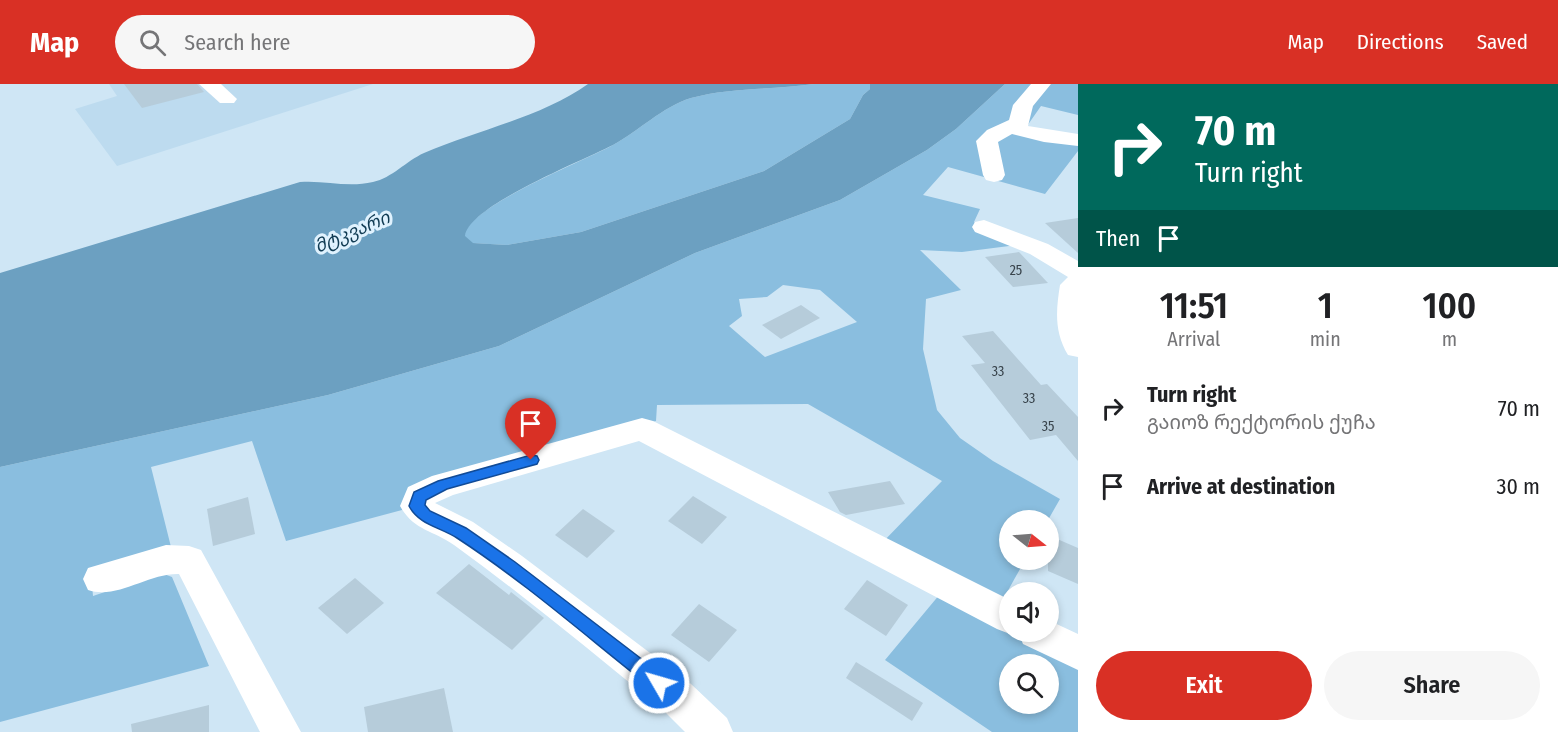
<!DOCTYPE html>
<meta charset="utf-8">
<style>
:root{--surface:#fff;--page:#f6f6f6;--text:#202124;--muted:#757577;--accent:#d93025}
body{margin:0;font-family:"Fira Sans Condensed","Noto Sans Georgian",sans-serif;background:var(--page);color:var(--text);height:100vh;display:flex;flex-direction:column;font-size:22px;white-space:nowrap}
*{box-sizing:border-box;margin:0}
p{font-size:20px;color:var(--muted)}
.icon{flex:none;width:33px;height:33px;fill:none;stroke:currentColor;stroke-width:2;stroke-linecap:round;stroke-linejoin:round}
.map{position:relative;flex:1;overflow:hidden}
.panel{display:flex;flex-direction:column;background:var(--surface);width:480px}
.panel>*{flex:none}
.guide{background:#00695c;color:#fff;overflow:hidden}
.needle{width:39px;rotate:107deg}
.fabs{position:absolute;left:999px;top:426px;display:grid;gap:12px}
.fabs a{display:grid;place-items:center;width:60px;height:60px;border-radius:50%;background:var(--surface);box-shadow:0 3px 9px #0003;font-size:30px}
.pin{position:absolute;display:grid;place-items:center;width:51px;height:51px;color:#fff;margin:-62px -26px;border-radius:50% 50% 50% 0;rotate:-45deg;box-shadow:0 0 6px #0007}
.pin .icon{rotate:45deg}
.me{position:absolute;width:66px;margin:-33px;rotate:308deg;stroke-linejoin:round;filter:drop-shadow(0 0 4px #0008)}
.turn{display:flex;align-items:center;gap:21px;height:126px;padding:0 18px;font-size:27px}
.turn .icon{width:78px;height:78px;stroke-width:2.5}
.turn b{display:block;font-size:42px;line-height:51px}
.then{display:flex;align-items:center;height:57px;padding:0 18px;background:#0003;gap:12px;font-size:22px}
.eta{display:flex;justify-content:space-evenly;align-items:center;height:102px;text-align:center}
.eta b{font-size:36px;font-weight:600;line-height:42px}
.cta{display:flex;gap:12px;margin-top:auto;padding:12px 18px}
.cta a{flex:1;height:69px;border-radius:36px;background:var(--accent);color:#fff;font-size:24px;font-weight:600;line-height:69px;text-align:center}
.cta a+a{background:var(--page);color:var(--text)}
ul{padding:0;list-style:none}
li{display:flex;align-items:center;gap:18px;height:78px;padding:0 18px}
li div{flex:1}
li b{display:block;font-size:22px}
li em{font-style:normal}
header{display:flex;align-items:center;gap:36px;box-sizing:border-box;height:84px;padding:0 30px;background:var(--accent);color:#fff}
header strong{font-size:28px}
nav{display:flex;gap:33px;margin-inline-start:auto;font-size:21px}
.search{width:420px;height:54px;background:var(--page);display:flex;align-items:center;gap:15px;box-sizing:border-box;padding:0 21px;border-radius:33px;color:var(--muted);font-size:22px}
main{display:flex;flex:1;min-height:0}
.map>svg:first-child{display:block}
</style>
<header>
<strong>Map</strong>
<div class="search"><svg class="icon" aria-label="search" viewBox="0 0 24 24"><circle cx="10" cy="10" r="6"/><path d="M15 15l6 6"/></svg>Search here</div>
<nav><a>Map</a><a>Directions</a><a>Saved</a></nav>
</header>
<main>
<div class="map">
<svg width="1078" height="648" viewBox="0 0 1078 648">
<rect width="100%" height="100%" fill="#cfe6f5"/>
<polygon fill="#bddbef" points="109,0 373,0 117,82 75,25 117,12"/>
<g fill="#8abedf" fill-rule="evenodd">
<path d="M 814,0 L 870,0 L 870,5 L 863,11 L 850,35 L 764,87 L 581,148 L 507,161 L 472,159 L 464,152 C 468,122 584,77 613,61 C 639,47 662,23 691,14 C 730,3 774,6 814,0 Z"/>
<path d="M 1005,0 L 1078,0 L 1078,31 L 1041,22 L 1027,42 L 1078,58 L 1078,67 L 1045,110 L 948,83 L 923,111 L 980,125 L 974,138 L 986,150 L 1017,161 L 962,168 L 920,166 L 961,206 L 926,215 L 923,265 L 937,326 L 960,354 L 993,377 L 1060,415 L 1048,436 L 1010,436 L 1010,476 L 1025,476 L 1000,521 L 879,462 L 942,397 L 808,320 L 657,321 L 656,337 L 618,345 L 405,414 L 402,426 L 286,457 L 252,357 L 151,383 L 171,463 L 91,489 L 93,512 L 161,489 L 172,493 L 209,582 L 0,638 L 0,383 L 328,311 L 499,262 L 695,169 L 840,116 L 927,66 L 956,45 ZM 783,201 L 820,206 L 857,238 L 765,273 L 729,242 L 742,232 L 739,215 L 767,213 Z"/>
<path d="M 940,510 L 1078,581 L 1078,648 L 992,648 L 885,576 ZM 1010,580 L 1048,580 L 1048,620 L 1010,620 Z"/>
</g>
<path fill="#6ca0c1" d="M 588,0 L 814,0 C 774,6 730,3 691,14 C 662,23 639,47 613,61 C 584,76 468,122 465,152 L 473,159 L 507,161 L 581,148 L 764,87 L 850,35 L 863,11 L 870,5 L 870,0 L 1005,0 L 956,45 L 927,66 L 840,116 L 695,169 L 499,262 L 328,311 L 0,383 L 0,189 L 300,98 C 325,96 347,104 373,98 C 392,94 406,77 424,69 C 477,46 542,33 588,0 Z"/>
<g fill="#b6ccda">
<polygon points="124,0 197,0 204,8 142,24"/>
<polygon points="1078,134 1078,169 1045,139"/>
<polygon points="1019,168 1048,199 1013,203 985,173"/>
<polygon points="801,221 820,234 781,255 762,241"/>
<polygon points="993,247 1041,301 1047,300 1078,333 1078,377 1056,351 1030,356 971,281 985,279 962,252"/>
<polygon points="890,397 905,420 846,431 840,428 828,408"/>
<polygon points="693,412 727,433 702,460 668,437"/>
<polygon points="248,413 255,450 213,462 207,425"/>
<polygon points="583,425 615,447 587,474 555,451"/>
<polygon points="1048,451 1078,464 1078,500 1048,487"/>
<polygon points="469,480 509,511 511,508 544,534 512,566 436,509"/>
<polygon points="355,494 384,519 347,550 318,524"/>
<polygon points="867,496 908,521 886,552 844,525"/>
<polygon points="699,520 737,546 709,578 671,551"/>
<polygon points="856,578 923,619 912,637 846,594"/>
<polygon points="444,604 453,648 368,648 364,623"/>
<polygon points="209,621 209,648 132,648 131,640"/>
</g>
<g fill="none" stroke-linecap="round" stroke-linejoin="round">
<g fill="#fff" fill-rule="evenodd">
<polygon points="199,0 221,0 237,15 234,19 220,19"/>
<polygon points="1031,0 1051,0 1033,22 1028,42 1078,50 1078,62 1044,58 1012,50 998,58 1005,91 1002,96 994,98 986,96 983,91 976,57 987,46 1009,36 1013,21"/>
<path d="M 984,136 L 1048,160 L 1078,177 L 1078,273 L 1068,271 C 1054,248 1056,226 1060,201 L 1068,193 L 1030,170 L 975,148 L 972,143 L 975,138 Z"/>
<path d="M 642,334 L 653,337 L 1010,516 L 1010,548 L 1017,548 L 1010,550 L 997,545 L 639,357 L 453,411 L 435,419 L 473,438 L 522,472 L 691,600 L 727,634 L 733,648 L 685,648 L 663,626 C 594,570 526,513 454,461 C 433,446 414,447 400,422 L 408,403 L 432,392 Z"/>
<path d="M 166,461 L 189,462 L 201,466 L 301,648 L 260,648 L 179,490 C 148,489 117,516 88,506 L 83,495 L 88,484 Z"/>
<polygon points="1048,536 1078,550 1078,586 1023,560 1018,548 1048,548"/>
</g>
</g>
<path fill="#1a73e8" stroke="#114b97" stroke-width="1.5" d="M 531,371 L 537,372 L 539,376 L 537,380 L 447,405 L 426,416 L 425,421 L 430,427 L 466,444 L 515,478 L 665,593 L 668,599 L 665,605 L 659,607 L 653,605 C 588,554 526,499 457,454 C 440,443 419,441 409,422 L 414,408 L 438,397 Z"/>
<g text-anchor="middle" stroke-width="6" stroke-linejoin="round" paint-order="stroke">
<g font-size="14" fill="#39444c">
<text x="1016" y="191">25</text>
<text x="998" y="292">33</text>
<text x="1029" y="319">33</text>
<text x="1048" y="347">35</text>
</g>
<g font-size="18" font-style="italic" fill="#103b53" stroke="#e0f2fe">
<text transform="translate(352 148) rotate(-23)" y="6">მტკვარი</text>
</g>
</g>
</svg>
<div class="fabs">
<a><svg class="needle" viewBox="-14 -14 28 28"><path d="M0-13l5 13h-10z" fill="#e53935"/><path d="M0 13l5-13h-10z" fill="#757577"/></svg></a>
<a><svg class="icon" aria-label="sound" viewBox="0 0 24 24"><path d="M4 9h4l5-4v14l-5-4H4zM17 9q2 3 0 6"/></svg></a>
<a><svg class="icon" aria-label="search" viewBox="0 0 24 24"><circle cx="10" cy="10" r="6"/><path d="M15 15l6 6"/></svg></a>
</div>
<div class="pin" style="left:531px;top:376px;background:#d93025"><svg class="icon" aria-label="arrive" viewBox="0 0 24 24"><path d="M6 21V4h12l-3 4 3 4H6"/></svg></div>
<svg class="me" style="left:659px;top:599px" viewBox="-20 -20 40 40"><circle r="17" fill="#1a73e8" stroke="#fff" stroke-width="3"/><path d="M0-11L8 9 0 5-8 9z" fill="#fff"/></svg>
</div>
<section class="panel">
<div class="guide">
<div class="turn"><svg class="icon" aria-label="right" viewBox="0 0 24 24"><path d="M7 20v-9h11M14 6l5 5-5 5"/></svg><div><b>70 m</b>Turn right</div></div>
<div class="then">Then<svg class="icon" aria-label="arrive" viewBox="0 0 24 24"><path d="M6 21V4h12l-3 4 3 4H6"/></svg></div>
</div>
<div class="eta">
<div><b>11:51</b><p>Arrival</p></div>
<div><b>1</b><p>min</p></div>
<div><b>100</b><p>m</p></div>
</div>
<ul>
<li><svg class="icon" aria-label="right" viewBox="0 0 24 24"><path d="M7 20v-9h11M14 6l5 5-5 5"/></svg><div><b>Turn right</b><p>გაიოზ რექტორის ქუჩა</p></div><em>70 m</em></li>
<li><svg class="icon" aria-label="arrive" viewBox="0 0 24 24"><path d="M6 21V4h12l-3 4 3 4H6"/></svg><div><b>Arrive at destination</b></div><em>30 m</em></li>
</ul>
<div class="cta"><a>Exit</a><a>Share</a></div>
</section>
</main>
